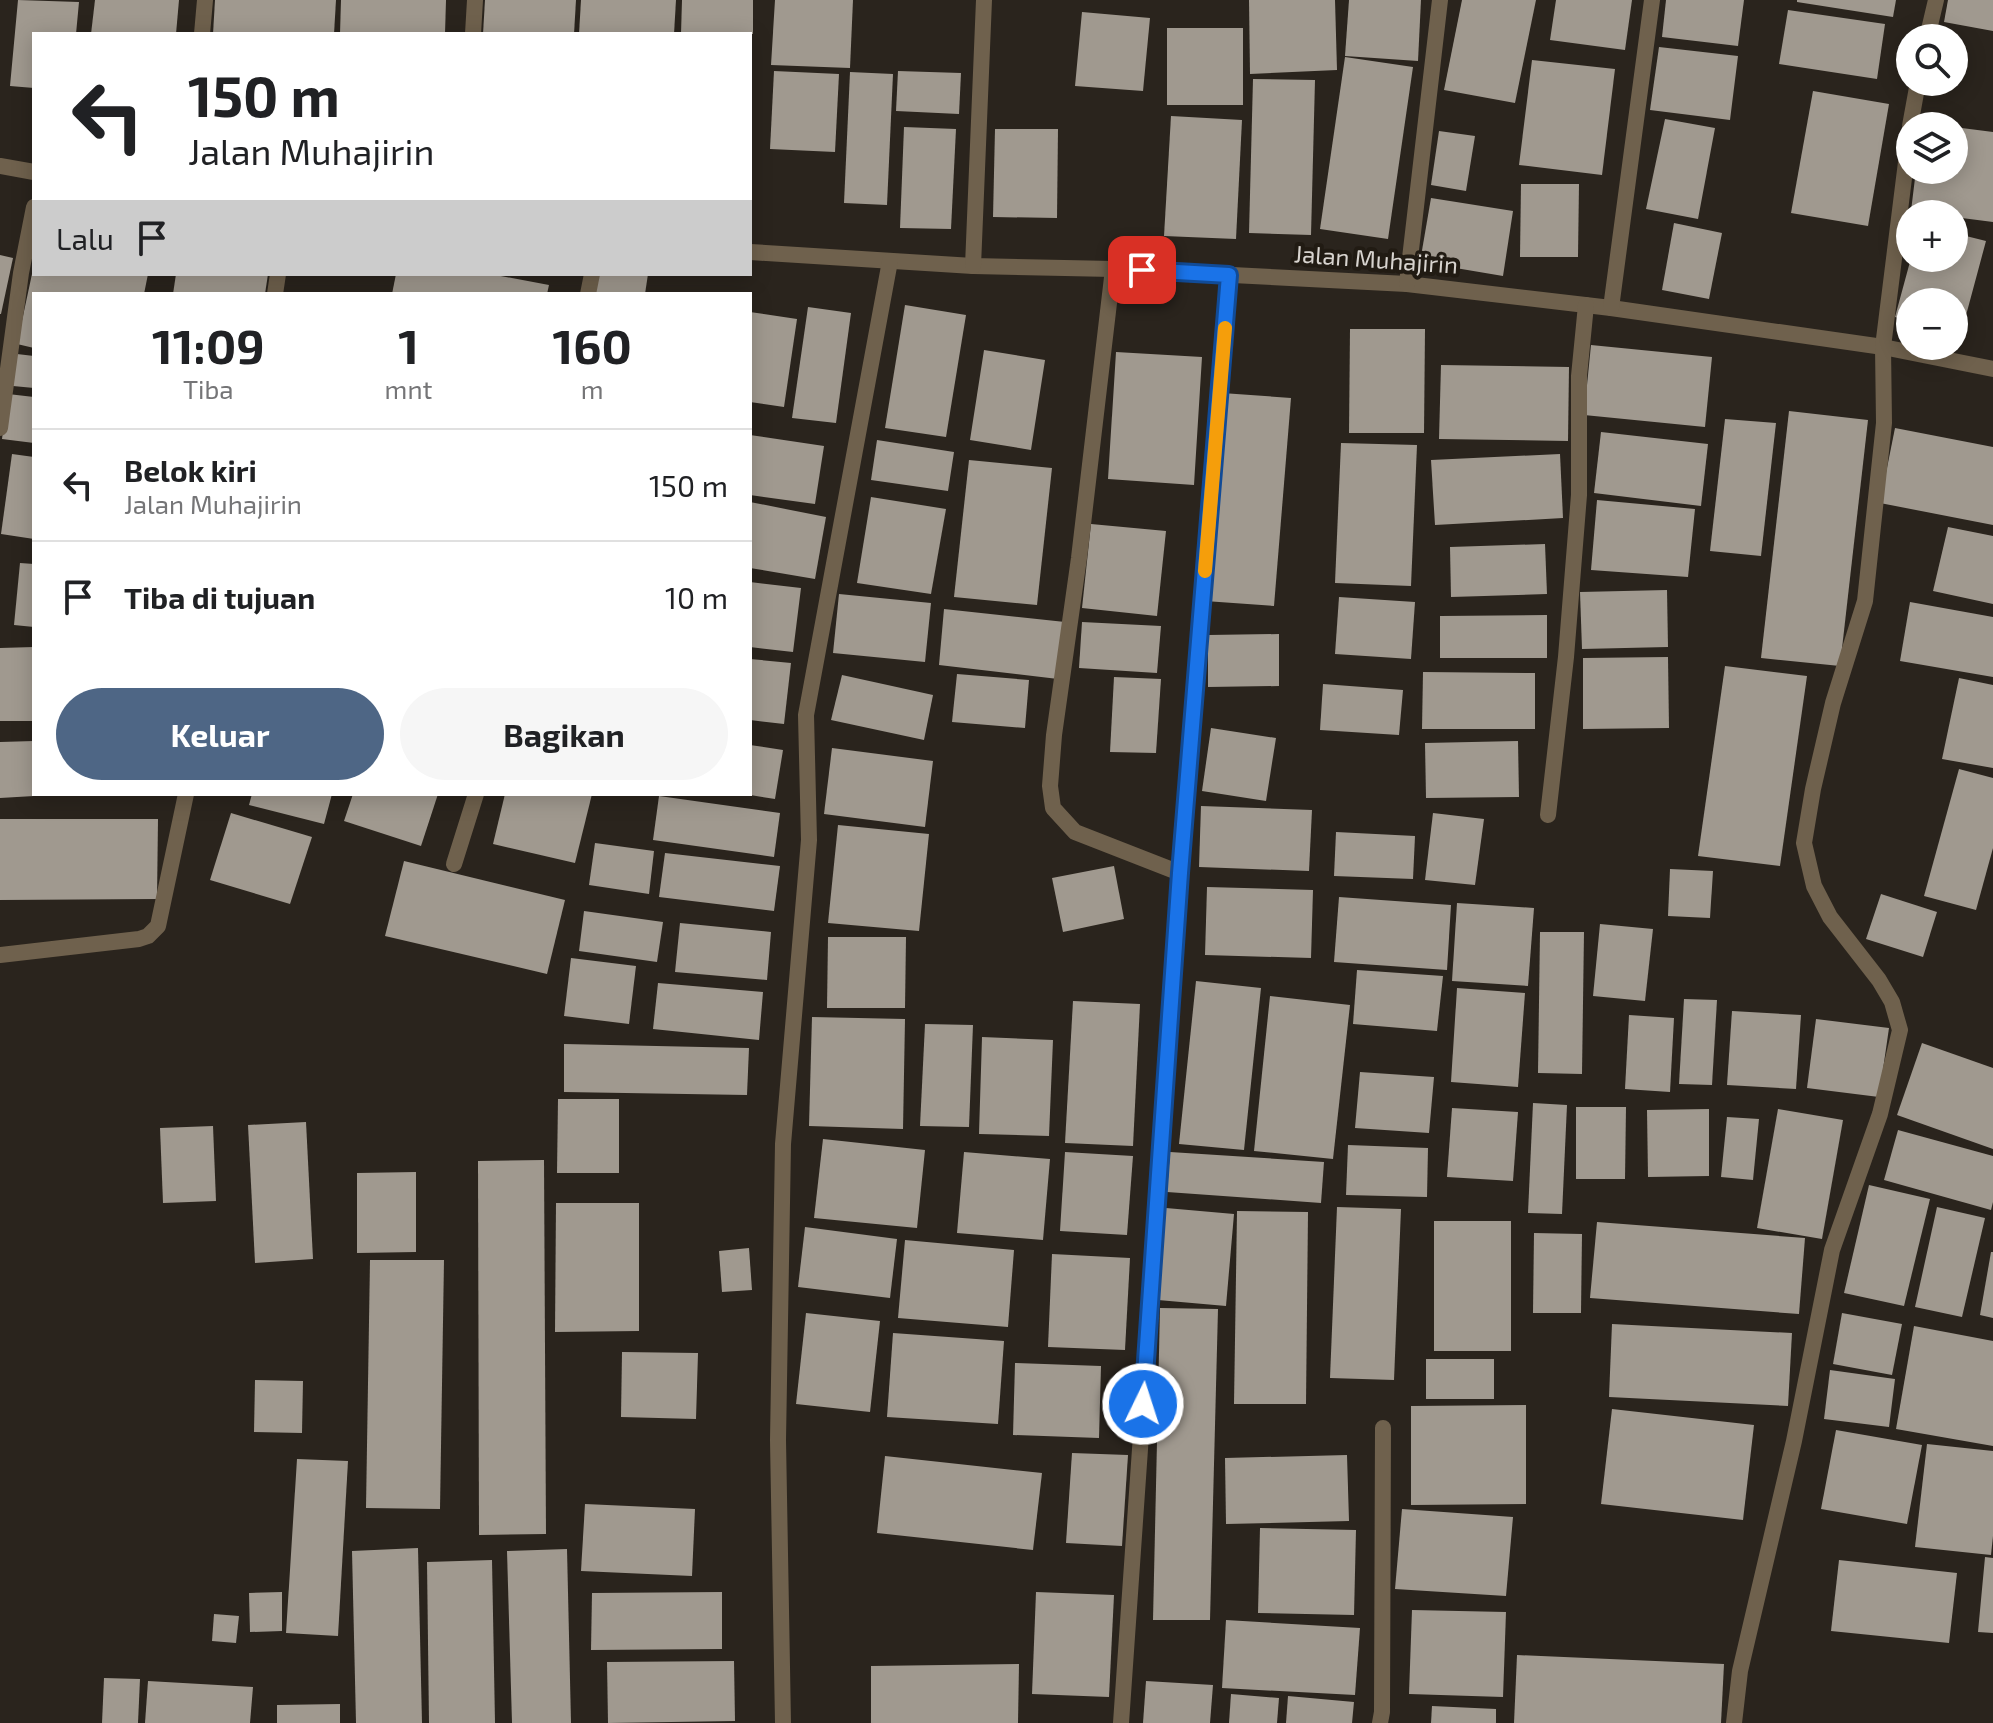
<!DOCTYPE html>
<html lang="id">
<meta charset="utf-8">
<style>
:root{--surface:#fff;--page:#f6f6f6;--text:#202124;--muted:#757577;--line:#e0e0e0;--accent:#4e6685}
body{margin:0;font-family:"Exo 2",sans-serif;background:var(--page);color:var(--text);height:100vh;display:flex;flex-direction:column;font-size:30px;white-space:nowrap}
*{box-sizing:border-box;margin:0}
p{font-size:26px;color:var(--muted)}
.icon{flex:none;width:44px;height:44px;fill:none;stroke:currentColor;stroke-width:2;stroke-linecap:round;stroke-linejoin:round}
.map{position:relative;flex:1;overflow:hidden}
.sheet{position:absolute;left:32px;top:292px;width:720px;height:504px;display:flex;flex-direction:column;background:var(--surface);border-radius:0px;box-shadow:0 4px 20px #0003}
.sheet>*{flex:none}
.banner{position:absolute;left:32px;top:32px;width:720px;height:244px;border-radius:0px;box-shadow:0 4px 20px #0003;background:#fff;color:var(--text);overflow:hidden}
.controls{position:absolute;left:1896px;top:24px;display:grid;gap:16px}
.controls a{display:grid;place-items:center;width:72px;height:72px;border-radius:50%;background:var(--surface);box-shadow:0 4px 20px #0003;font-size:40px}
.pin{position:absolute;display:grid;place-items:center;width:68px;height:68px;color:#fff;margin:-34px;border-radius:16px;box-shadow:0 4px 12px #0006}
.me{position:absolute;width:88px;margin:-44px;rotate:4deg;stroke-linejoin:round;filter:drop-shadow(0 0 6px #0008)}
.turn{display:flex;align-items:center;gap:28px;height:168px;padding:0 24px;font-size:36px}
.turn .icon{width:104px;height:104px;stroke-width:2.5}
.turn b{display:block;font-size:56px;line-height:68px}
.then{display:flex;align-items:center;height:76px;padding:0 24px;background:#0003;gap:16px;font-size:30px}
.eta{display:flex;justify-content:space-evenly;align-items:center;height:136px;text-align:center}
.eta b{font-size:48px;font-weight:700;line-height:56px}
.button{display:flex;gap:16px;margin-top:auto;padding:16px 24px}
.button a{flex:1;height:92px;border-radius:48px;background:var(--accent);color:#fff;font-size:32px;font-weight:700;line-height:92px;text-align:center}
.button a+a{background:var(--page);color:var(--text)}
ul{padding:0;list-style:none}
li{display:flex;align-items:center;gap:24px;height:112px;padding:0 24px;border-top:2px solid var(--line)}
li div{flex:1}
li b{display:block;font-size:30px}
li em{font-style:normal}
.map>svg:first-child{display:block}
</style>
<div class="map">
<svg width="1993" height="1723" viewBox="0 0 1993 1723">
<rect width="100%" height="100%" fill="#2a241d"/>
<g fill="#a0998f">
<polygon points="18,0 79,2 76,34 34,34 34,88 10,86"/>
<polygon points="95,0 179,0 176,34 91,34"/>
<polygon points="215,0 336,0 334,34 213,34"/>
<polygon points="341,0 446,0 445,34 340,34"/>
<polygon points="485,0 576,0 574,34 483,34"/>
<polygon points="581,0 676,0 674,34 579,34"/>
<polygon points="682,0 753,0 753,34 681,34"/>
<polygon points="775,0 853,0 850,68 771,65"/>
<polygon points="1249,0 1335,0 1337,70 1250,74"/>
<polygon points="1349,0 1421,0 1418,61 1345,56"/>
<polygon points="1462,0 1536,0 1515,103 1444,90"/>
<polygon points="1556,0 1632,0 1625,50 1550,40"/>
<polygon points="1666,0 1744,0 1738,46 1662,37"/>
<polygon points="1797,0 1896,0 1893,17 1797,2"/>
<polygon points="1948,0 1993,0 1993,31 1944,22"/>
<polygon points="1788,10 1885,24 1877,79 1779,64"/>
<polygon points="1082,12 1150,18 1143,91 1075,86"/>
<rect x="1167" y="28" width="76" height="77"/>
<polygon points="1659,47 1738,56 1730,120 1650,110"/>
<polygon points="1345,57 1413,67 1388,239 1320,229"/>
<polygon points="1532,60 1615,69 1602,175 1519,165"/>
<polygon points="774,71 839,74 835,152 770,149"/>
<polygon points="898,71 961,73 959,114 896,111"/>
<polygon points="850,72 893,74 887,205 844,203"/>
<polygon points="1253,79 1315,80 1311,235 1249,233"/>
<polygon points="1813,91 1889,104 1868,226 1791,213"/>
<polygon points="1171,116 1242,120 1236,239 1164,236"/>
<polygon points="1665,119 1715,128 1698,219 1646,209"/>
<polygon points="904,127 956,129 951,229 900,228"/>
<polygon points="1954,127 1993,132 1993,222 1954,217 1954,214 1932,214 1911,211 1916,170 1954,170"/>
<polygon points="995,129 1058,129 1057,218 993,217"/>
<polygon points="1439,131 1475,136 1466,191 1431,185"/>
<polygon points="1521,184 1579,184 1578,257 1520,257"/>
<polygon points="1431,198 1513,211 1503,276 1420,262"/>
<polygon points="1674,223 1722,233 1709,299 1662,290"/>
<polygon points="1954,233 1986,241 1961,334 1954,332 1954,302 1910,302 1910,321 1895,317 1911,258 1954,258"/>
<polygon points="0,255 13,258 1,314 0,314"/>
<polygon points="32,274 148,274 144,294 34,294 34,348 17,344"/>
<polygon points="176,274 268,274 265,294 173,294"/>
<polygon points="396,274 490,274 549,285 547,294 392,294"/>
<polygon points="596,274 648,274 645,294 593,294"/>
<polygon points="905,305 966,315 946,437 885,428"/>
<polygon points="808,307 851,313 836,423 792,418"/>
<polygon points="750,312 797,319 784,407 750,402"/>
<polygon points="1350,329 1425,329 1424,433 1349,433"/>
<polygon points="1591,345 1712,357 1705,427 1584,415"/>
<polygon points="984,350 1045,360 1031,450 970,440"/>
<polygon points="1116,352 1202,357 1194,485 1108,479"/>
<polygon points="17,354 34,356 34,388 13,386"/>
<polygon points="1441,365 1569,367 1568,441 1439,439"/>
<polygon points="1222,393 1291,398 1274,606 1205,601"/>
<polygon points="8,394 34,397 34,443 2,439"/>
<polygon points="1789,411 1868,420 1840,666 1761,658"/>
<polygon points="1725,419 1776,423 1761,556 1710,551"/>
<polygon points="1895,428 1993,447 1993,525 1880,503"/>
<polygon points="1601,432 1708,444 1701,506 1594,493"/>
<polygon points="750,435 824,446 815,504 750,495"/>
<polygon points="877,440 954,452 948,491 871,480"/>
<polygon points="1341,443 1417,445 1411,586 1335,583"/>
<polygon points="12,454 34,457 34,539 1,534"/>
<polygon points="1560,454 1563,518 1435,525 1431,460"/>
<polygon points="969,460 1052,468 1037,605 954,597"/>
<polygon points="871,497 946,509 931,594 857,583"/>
<polygon points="1597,500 1695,509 1688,577 1591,570"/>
<polygon points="750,502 826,517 815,579 750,568"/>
<polygon points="1091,524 1166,531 1157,616 1082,608"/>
<polygon points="1948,527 1993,536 1993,604 1933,591"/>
<polygon points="1545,544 1547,594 1451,597 1450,547"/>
<polygon points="20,563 34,564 34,627 14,625"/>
<polygon points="750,582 801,588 793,652 750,647"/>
<polygon points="1667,590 1668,647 1582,649 1580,592"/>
<polygon points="839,594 931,603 925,662 833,653"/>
<polygon points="1339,597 1415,602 1411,659 1335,654"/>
<polygon points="1910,602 1993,617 1993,677 1900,661"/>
<polygon points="944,609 1065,622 1058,679 939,665"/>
<polygon points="1547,615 1547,658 1440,658 1440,616"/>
<polygon points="1082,622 1161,626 1157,673 1079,668"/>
<polygon points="1279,634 1279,686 1208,687 1208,635"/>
<polygon points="34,647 34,721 0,721 0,648"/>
<polygon points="1668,657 1669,728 1583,729 1583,658"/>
<polygon points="750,659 791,663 784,724 750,720"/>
<polygon points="1725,666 1807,676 1780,866 1698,856"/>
<polygon points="1423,672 1535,673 1535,729 1422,729"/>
<polygon points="957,674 1029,680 1025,728 952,722"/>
<polygon points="842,675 933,695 924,740 831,720"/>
<polygon points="1114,677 1161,679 1156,753 1110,752"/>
<polygon points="1959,678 1993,685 1993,768 1942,759"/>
<polygon points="1323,684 1403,690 1399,735 1320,730"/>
<polygon points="1211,728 1276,738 1266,801 1202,791"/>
<polygon points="34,741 34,796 0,798 0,742"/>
<polygon points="1518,741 1519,797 1426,798 1425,743"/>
<polygon points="750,745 783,750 775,799 750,795"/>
<polygon points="832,748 933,761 925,827 824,814"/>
<polygon points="1959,769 1993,778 1993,848 1976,910 1924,896"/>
<polygon points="252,794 332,794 324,824 249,805"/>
<polygon points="353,794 438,794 421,846 344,821"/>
<polygon points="505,794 592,794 575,863 493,844"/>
<polygon points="659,796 780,813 774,857 653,840"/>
<polygon points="1201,806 1312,810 1309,871 1199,867"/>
<polygon points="231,813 312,837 290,904 210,880"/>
<polygon points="1433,813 1484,819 1475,885 1425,880"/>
<polygon points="0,819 158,819 157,899 0,900"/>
<polygon points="838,825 929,834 919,931 828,923"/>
<polygon points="1336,832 1415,836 1413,879 1334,876"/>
<polygon points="595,843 654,851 649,894 589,885"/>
<polygon points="665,853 780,866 774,911 659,897"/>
<polygon points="404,861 565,900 547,974 385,936"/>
<polygon points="1114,866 1124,919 1063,932 1052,878"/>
<polygon points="1670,869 1713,871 1710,918 1668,916"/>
<polygon points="1207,887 1313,890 1311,958 1205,955"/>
<polygon points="1881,894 1937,912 1923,957 1866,939"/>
<polygon points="1339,897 1451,905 1447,970 1334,962"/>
<polygon points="1457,903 1534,908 1528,986 1452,981"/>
<polygon points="584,911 663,922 657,962 579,951"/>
<polygon points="680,923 771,932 767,980 675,972"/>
<polygon points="1600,924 1653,929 1645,1001 1593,996"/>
<polygon points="1540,932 1584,932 1582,1074 1538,1073"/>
<polygon points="828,937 906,937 905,1008 827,1008"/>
<polygon points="571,958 636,966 629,1024 564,1016"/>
<polygon points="1357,970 1443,976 1437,1031 1353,1024"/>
<polygon points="1196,981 1261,988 1244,1150 1179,1144"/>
<polygon points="658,983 763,992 759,1040 653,1029"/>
<polygon points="1457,988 1525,993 1518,1087 1451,1082"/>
<polygon points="1270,996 1350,1005 1333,1159 1254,1151"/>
<polygon points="1684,999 1717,1000 1712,1085 1679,1084"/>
<polygon points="1073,1001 1140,1004 1133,1146 1065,1143"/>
<polygon points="1732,1011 1801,1015 1796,1089 1727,1085"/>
<polygon points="1629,1015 1674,1018 1670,1092 1625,1089"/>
<polygon points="812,1017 905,1019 903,1129 809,1126"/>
<polygon points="1816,1019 1889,1028 1879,1097 1807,1088"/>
<polygon points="925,1024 973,1025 969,1127 920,1126"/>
<polygon points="982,1037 1053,1040 1049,1136 979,1134"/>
<polygon points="1922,1043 1993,1068 1993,1149 1897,1115"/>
<polygon points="564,1044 749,1048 747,1095 564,1092"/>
<polygon points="1360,1072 1434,1077 1429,1133 1355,1128"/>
<polygon points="558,1099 619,1099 619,1173 557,1173"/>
<polygon points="1533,1103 1567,1105 1562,1214 1528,1213"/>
<polygon points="1576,1107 1626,1107 1625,1179 1576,1179"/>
<polygon points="1452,1108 1518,1112 1513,1181 1447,1177"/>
<polygon points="1709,1109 1709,1176 1648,1177 1647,1110"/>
<polygon points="1778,1109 1843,1120 1822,1239 1757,1228"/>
<polygon points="1727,1117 1759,1119 1753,1180 1721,1177"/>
<polygon points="306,1122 313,1259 255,1263 248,1125"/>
<polygon points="213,1126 216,1201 163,1203 160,1128"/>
<polygon points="1898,1130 1993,1156 1993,1202 1991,1210 1884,1180"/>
<polygon points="823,1139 925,1150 917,1228 814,1218"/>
<polygon points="1348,1145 1428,1148 1427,1197 1346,1195"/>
<polygon points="964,1152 1050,1159 1043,1240 957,1233"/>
<polygon points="1065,1152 1133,1156 1127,1235 1060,1231"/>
<polygon points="1170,1152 1324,1162 1321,1203 1167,1192"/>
<polygon points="544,1160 546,1534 479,1535 478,1161"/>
<polygon points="416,1172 416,1252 357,1253 357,1173"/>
<polygon points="1869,1185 1930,1199 1904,1306 1844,1293"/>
<polygon points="556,1203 639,1203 639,1331 555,1332"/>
<polygon points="1337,1207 1401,1209 1394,1380 1330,1378"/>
<polygon points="1937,1207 1985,1218 1962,1317 1915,1307"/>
<polygon points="1166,1208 1234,1214 1226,1306 1158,1300"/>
<polygon points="1237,1211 1308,1212 1306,1404 1234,1404"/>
<rect x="1434" y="1221" width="77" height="130"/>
<polygon points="1597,1222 1805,1238 1799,1314 1590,1298"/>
<polygon points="805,1227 897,1239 890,1298 798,1287"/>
<polygon points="1534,1233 1582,1234 1581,1313 1533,1313"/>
<polygon points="905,1240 1014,1250 1008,1327 898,1318"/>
<polygon points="749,1248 752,1290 722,1292 719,1251"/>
<polygon points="1991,1252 1993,1252 1993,1318 1980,1315"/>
<polygon points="1052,1254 1130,1258 1125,1350 1048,1347"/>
<polygon points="370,1260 444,1260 440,1509 366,1508"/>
<polygon points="1160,1308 1218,1309 1210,1620 1153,1620"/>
<polygon points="806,1313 880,1321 870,1412 796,1404"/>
<polygon points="1842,1313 1902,1324 1892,1375 1833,1364"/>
<polygon points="1612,1324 1792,1333 1788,1406 1609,1397"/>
<polygon points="1914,1326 1993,1341 1993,1446 1896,1429"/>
<polygon points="893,1333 1004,1341 998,1424 887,1417"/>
<polygon points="622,1352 698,1353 696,1419 621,1417"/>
<rect x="1426" y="1359" width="68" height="40"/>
<polygon points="1015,1363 1101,1366 1099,1438 1013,1435"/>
<polygon points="1830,1370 1895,1379 1889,1427 1824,1419"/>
<polygon points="255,1380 303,1381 302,1433 254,1432"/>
<polygon points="1526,1405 1526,1504 1411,1505 1411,1406"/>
<polygon points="1612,1409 1754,1425 1743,1520 1601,1504"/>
<polygon points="1836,1430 1922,1445 1907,1524 1821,1509"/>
<polygon points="1927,1444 1993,1451 1993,1536 1991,1555 1915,1547"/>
<polygon points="1072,1453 1128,1455 1122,1546 1066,1543"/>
<polygon points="1347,1455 1349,1521 1226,1524 1225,1458"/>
<polygon points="885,1456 1042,1473 1033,1550 877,1533"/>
<polygon points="297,1459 348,1461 338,1636 286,1633"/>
<polygon points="585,1504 695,1509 692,1576 581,1571"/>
<polygon points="1402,1509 1513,1517 1506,1596 1395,1589"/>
<polygon points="1260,1528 1356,1530 1354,1615 1258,1613"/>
<polygon points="418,1548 422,1723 356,1723 352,1551"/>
<polygon points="567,1549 571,1723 512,1723 507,1551"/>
<polygon points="1985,1557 1993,1558 1993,1633 1978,1632"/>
<polygon points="492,1560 495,1723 429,1723 427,1562"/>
<polygon points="1839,1560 1957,1573 1949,1643 1831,1631"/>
<polygon points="282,1592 282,1631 250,1632 249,1593"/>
<polygon points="722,1592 722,1649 591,1650 592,1593"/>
<polygon points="1036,1592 1114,1595 1109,1697 1032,1694"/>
<polygon points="1412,1610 1506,1612 1503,1697 1409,1694"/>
<polygon points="214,1614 239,1616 236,1643 212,1641"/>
<polygon points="1226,1620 1360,1628 1355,1695 1222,1688"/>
<polygon points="1517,1655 1724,1664 1721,1723 1514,1723"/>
<polygon points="734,1661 735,1721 608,1723 607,1662"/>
<polygon points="1019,1664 1018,1723 871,1723 871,1666"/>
<polygon points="104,1678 140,1679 138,1723 102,1723"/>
<polygon points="148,1681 253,1687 250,1723 145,1723"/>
<polygon points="1146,1681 1213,1685 1210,1723 1143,1723"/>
<polygon points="1231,1694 1279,1698 1277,1723 1229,1723"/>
<polygon points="1288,1696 1354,1702 1352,1723 1286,1723"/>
<polygon points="340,1704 340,1723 277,1723 277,1705"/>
<polygon points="1432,1706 1496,1709 1496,1723 1431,1723"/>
</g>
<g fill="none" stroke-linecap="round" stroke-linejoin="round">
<g stroke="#6f614d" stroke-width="16">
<polyline points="202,34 205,0"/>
<polyline points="473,34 475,0"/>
<polyline points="1927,38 1936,0"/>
<polyline points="1910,126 1918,82"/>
<polyline points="0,166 34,172"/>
<polyline points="750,252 973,266 1113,269 1407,284 1611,308 1883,347 1993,369"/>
<polyline points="973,266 984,0"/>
<polyline points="1113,269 1079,558 1054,735 1050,786 1053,808 1075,832 1180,873"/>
<polyline points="1407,284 1440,0"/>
<polyline points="275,294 278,274"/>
<polyline points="588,294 592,274"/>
<polyline points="1611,308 1652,0"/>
<polyline points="0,428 21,273 34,207"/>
<polyline points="1548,815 1566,657 1579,495 1579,376 1586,305"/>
<polyline points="454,864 476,794"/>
<polyline points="0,955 139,939 148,936 158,926 186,794"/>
<polyline points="783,1723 778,1440 783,1144 809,840 806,715 890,261"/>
<polyline points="1121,1723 1180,873 1229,275"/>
<polyline points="1380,1723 1382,1712 1383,1428"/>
<polyline points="1734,1723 1740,1671 1794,1441 1832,1250 1880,1114 1900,1030 1892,1002 1879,980 1830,917 1814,886 1804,843 1813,789 1833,703 1865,601 1884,423 1883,347 1910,130"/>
</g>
</g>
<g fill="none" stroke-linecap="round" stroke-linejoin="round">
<defs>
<polyline id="route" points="1142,270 1229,275 1180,873 1143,1404"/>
</defs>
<use href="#route" stroke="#114b97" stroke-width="20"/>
<use href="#route" stroke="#1a73e8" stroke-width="14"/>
<polyline stroke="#f59e0b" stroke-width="14" points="1205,571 1225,328"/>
</g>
<g text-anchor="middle" stroke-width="8" stroke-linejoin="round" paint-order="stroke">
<g font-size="24" fill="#d8d4cf" stroke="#211b13">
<text transform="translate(1376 260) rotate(4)" y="8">Jalan Muhajirin</text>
</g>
</g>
</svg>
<div class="controls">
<a><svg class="icon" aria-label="search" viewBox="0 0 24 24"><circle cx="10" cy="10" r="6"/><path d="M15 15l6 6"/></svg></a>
<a><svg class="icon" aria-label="layers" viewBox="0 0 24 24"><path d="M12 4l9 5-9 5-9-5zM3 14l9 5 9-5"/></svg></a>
<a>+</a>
<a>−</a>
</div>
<div class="pin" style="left:1142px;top:270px;background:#d93025"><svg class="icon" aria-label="arrive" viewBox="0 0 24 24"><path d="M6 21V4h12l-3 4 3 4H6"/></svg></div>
<svg class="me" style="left:1143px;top:1404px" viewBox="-20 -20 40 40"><circle r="17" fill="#1a73e8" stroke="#fff" stroke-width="3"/><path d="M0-11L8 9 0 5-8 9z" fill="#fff"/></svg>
<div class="banner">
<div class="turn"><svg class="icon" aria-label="left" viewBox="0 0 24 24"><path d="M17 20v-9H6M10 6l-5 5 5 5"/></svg><div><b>150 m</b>Jalan Muhajirin</div></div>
<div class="then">Lalu<svg class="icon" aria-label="arrive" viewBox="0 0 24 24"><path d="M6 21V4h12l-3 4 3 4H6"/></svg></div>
</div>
<section class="sheet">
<div class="eta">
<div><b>11:09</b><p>Tiba</p></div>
<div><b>1</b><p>mnt</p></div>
<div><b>160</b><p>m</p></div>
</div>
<ul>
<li><svg class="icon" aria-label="left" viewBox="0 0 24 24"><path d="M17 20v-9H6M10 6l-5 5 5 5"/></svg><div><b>Belok kiri</b><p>Jalan Muhajirin</p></div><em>150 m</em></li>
<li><svg class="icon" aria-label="arrive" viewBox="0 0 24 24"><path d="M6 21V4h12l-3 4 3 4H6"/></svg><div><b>Tiba di tujuan</b></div><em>10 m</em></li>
</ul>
<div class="button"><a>Keluar</a><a>Bagikan</a></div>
</section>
</div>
